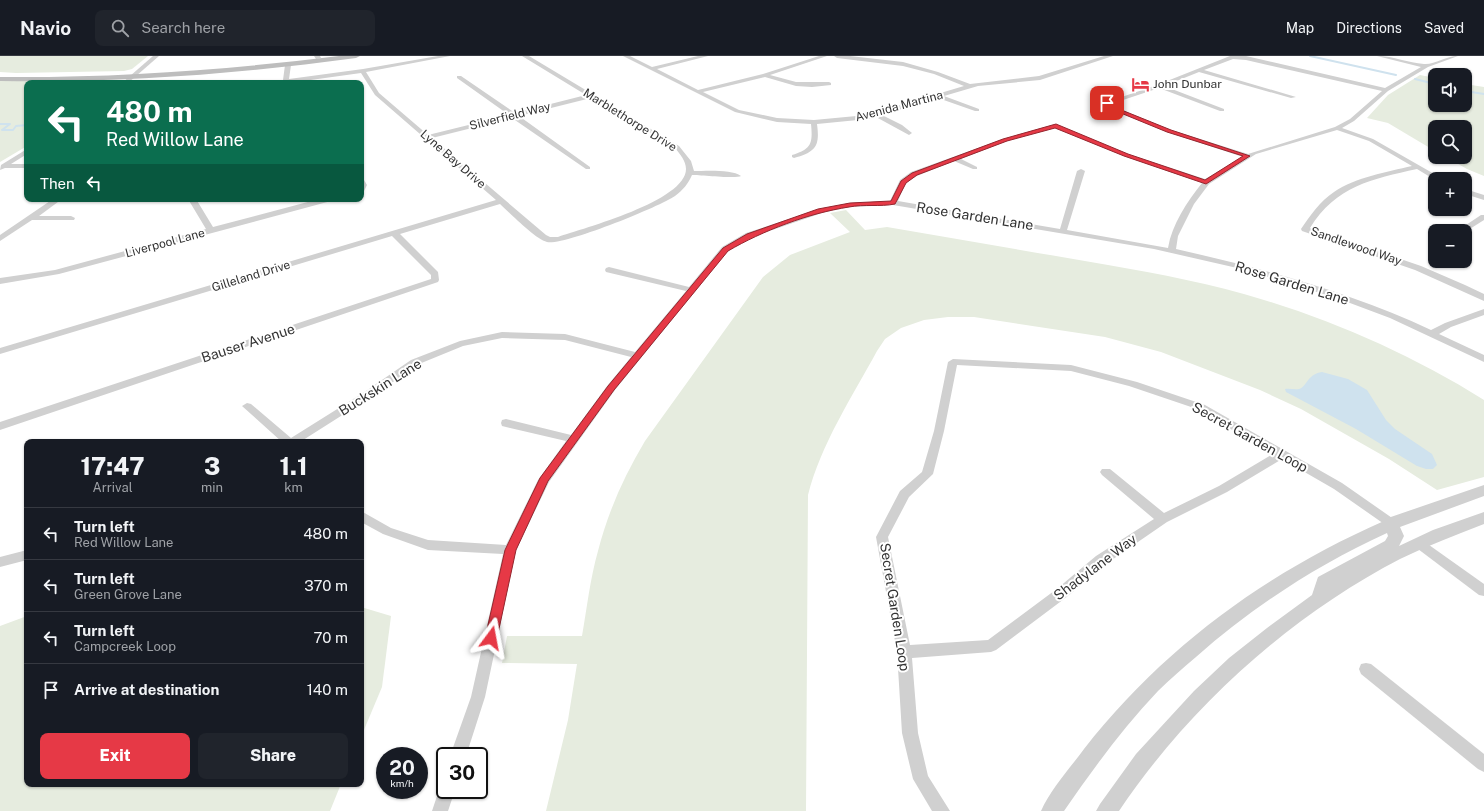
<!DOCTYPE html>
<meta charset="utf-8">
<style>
:root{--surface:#171b24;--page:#20242c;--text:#f1f3f6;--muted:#9ea1a6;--line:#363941;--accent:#e63946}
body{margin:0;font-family:"Public Sans",sans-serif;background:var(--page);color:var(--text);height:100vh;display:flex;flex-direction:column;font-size:15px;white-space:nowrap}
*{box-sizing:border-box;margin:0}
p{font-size:13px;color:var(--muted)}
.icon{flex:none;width:22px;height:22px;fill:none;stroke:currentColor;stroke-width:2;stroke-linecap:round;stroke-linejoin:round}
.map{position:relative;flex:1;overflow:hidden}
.details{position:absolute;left:24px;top:383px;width:340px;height:348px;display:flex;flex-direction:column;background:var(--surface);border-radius:8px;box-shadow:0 1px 3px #0004}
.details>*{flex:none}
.hud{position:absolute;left:24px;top:24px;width:340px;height:122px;border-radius:8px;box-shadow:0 1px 3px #0004;background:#0b6e4f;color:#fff;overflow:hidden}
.tools{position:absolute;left:1428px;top:12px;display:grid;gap:8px}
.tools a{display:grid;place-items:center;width:44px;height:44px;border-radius:8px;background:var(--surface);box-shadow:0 1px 3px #0004;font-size:20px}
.speed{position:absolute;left:376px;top:691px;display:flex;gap:8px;font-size:20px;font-weight:700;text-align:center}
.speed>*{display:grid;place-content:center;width:52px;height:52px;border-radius:50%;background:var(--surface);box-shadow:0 1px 3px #0004;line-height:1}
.speed small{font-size:10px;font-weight:400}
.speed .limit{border:2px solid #111;border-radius:6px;background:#fff;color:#111}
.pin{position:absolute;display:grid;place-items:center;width:34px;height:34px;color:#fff;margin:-17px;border-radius:8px;box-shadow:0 2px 6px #0006}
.me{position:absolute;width:44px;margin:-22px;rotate:13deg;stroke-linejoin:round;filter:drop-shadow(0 0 3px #0008)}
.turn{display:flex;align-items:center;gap:14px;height:84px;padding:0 16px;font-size:18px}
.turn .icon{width:52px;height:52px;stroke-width:2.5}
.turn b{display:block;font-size:28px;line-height:34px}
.then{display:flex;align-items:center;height:38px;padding:0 16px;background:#0003;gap:8px;font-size:15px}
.eta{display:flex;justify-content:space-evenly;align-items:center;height:68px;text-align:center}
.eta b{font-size:24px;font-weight:800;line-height:28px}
.button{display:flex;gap:8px;margin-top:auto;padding:8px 16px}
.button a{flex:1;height:46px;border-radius:8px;background:var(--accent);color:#fff;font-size:16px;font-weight:800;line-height:46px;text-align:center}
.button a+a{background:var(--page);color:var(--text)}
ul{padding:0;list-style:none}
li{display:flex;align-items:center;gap:12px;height:52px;padding:0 16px;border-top:1px solid var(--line)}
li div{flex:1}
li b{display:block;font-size:15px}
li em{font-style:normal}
header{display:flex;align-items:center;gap:24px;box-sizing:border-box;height:56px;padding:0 20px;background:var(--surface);border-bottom:1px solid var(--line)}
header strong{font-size:19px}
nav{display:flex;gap:22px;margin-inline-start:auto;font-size:14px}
.search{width:280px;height:36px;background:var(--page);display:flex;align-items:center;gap:10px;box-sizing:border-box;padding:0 14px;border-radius:8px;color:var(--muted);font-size:15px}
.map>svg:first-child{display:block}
</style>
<header>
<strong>Navio</strong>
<div class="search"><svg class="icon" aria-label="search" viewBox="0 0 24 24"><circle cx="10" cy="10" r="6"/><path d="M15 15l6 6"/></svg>Search here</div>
<nav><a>Map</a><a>Directions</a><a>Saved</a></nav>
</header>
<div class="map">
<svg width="1484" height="755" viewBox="0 0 1484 755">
<rect width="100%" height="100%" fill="#fff"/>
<g fill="#e6ecdf">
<polygon points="0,0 148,0 132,13 124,15 16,17 0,16"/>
<polygon points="1420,19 1435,22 1435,49 1465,49 1465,28 1484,31 1484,120 1467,113 1446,101 1465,101 1465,71 1435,71 1435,95 1388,67 1367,62 1388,39"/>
<polygon points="0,24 114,24 118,25 115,27 27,27 27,90 0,106"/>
<path d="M 846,154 L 865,174 L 887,171 C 961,184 1034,196 1108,209 C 1160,218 1213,228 1264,244 C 1342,268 1415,301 1484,344 L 1484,421 L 1437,434 L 1389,403 L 1301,353 L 1260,334 L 1161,296 L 1105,281 L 974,261 L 948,261 L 924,264 L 901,272 L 885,283 L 877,295 C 852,341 821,388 808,439 L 806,755 L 546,755 L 568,664 L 577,608 L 502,607 L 507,580 L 582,580 C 587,552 590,523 598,495 C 608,456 624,420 645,385 L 763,221 L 790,199 L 850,176 L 830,157 Z"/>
<polygon points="361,551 391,560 382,631 361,681"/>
<polygon points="27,560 27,728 341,728 330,755 0,755 0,570"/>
</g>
<path fill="#cfe2ee" d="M 1322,316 L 1348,323 L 1367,334 L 1386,364 L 1395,373 L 1432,398 L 1437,409 L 1433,413 L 1426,413 L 1417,410 L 1356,373 L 1286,336 L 1285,333 C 1290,332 1294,334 1299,333 C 1307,331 1307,318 1322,316 Z"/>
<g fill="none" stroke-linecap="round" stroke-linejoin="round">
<g stroke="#cfe2ee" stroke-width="2">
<polyline points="1310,0 1396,19"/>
<polyline points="1415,23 1435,28"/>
<polyline points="1465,35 1484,38"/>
<polyline points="0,68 10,68 2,74 13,74 16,70 27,69"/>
</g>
<g fill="#d0d0d0" fill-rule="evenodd">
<polygon points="153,0 159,0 128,27 122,27"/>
<polygon points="314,0 320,0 321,2 316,3"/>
<path d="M 438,0 L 450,0 L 366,16 L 379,37 L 428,79 L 509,59 L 457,22 L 457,20 L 461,20 L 515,57 L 586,39 L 522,0 L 529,0 L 679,90 L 691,105 L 694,115 C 705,115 732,113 741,120 C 737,123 700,119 692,119 C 688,128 683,134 675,140 C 659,151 563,190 547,186 C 535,183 510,157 500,148 L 400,178 L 438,216 L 439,224 L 438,226 L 0,374 L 0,366 L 431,223 L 431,219 L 392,180 L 0,298 L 0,292 L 496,144 L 375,39 L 361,17 L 289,27 L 272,27 L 283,24 L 285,9 L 288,7 L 291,9 L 289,23 L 363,13 ZM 591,42 L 675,92 C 680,98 686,105 686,113 C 686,145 584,172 558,181 L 550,181 L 546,179 L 432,82 L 512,62 L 586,113 L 590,113 L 590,111 L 519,60 Z"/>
<path d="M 623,0 L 630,0 L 652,11 L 698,0 L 708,0 L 657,13 L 698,34 L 763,18 L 819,0 L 827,0 L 770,19 L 796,26 L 829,26 L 831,27 L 831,29 L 812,31 L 796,30 L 765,21 L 703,36 L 739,54 L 777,62 L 814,64 L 867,59 L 964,30 L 934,18 L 903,10 L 837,2 L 834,0 L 850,0 L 903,6 L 938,16 L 970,28 L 1039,20 L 1104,0 L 1113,0 L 1040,24 L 978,30 L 944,40 L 979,53 L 979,55 L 975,55 L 938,42 L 882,59 L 902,69 L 912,77 L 909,79 L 876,61 L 868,63 L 817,68 C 820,90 816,96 794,102 L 792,101 L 792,99 C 811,93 813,88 811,68 L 777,66 L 735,56 Z"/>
<path d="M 1230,0 L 1246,0 L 1385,32 L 1421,11 L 1377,0 C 1394,0 1408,7 1424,8 C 1434,9 1446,0 1458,0 L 1428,11 L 1388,35 L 1354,65 L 1342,72 L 1373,83 L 1443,123 L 1435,124 L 1417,113 C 1372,123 1336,130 1310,172 L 1421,210 L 1465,229 L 1484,238 L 1484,245 L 1415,214 L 1302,175 L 1301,173 C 1310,160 1320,145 1334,136 C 1356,121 1387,116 1412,110 L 1369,85 L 1337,74 L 1256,98 L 1209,128 L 1194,148 L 1178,180 L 1176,193 C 1264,213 1350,236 1431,274 L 1445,267 L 1484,253 L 1484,259 L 1451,271 L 1439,278 L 1484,299 L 1484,306 L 1390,262 L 1342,244 L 1246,214 L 1154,193 L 893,149 L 850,151 L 822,157 L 752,181 L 728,195 L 615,334 L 549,426 L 516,494 L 485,641 L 466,700 L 450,700 L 471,641 L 503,498 L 428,494 L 383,478 L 361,466 L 361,455 L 391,472 L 428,484 L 506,489 L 538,424 L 566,385 L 502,370 L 501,367 L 502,364 L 506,363 L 571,379 L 607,330 L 631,301 L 565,284 L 502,282 L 463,290 L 419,308 L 374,339 L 300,386 L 282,386 L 242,350 L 247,347 L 251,348 L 291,382 L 366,335 L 411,304 L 460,285 L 502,276 L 565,278 L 635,296 L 686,235 L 606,216 L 605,214 L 606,212 L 609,211 L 689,231 L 722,191 L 746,177 L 820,153 L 850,147 L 890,145 L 900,124 L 911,116 L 1003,83 L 1055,68 L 1128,98 L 1205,123 L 1243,101 L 1167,76 L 1111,53 L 1104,47 L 1157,29 ZM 1233,3 L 1246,4 L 1382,35 L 1350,63 L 1335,71 L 1248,98 L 1171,74 L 1115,51 L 1111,48 L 1159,32 L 1220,55 L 1224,55 L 1224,53 L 1164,30 L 1199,16 L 1291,42 L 1296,41 L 1204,14 ZM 1055,72 L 1124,100 L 1202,127 C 1187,146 1172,168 1168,192 L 1067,174 L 1085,115 L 1081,113 L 1077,115 L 1060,173 L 898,145 L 906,127 L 917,120 L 954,105 L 973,113 L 977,113 L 977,111 L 961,103 L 1007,85 Z"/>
<polygon points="27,93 27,98 11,108 27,108 27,112 5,112 0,114 1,109"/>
<polygon points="361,124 364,124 367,129 364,135 361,135"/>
<polygon points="1465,133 1484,139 1484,144 1465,138"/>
<polygon points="53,143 62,143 39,160 71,160 75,162 74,164 32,164 0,185 0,179"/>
<polygon points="188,143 196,143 213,171 319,143 332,143 331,145 59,218 0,228 0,222 55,214 206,173"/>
<polygon points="1481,159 1484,159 1484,164 1465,176 1457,175"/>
<path d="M 953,303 L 1071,309 L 1137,326 L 1205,349 L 1342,427 L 1395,464 L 1397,467 L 1395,470 L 1391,472 L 1387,470 L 1334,433 L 1282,403 L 1227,436 L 1167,466 L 1106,508 L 1068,540 L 996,594 L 991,596 L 912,602 L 918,677 L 928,720 L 950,755 L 932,755 L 913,723 L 902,677 L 897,596 L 876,481 L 900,435 L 922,416 L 934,375 L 948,306 ZM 957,309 L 1071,315 L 1129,330 L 1197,353 L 1273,398 L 1219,430 L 1164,457 L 1110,413 L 1102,413 L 1100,416 L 1102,419 L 1154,463 L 1096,500 L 1058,532 L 988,584 L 910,589 L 888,481 L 909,441 L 933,418 L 944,375 Z"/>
<polygon points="1418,482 1422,484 1484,528 1484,540 1479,539 1414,490 1412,487 1414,484"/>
<polygon points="27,494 27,504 0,511 0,501"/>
<polygon points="1366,607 1371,608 1484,698 1484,716 1478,713 1361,618 1359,613 1361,608"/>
<polygon points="445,727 445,734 455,734 448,755 432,755 441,728"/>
</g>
<path fill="#d0d0d0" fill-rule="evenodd" d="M 1484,429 L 1484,440 L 1400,471 L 1404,480 L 1399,490 L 1433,474 L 1484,456 L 1484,468 C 1456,479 1427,490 1400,503 C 1290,560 1188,652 1119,755 L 1096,755 L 1100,748 L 1136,698 L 1194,635 L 1229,602 L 1267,572 L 1312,539 L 1318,521 L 1385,485 L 1388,480 L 1387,477 C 1317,509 1254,550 1196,601 C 1183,612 1170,623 1158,635 C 1123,672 1093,713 1064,755 L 1041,755 C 1051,733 1070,712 1084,693 C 1164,591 1266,517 1384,465 L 1385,463 Z"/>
<path fill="#bdbdbd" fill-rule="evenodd" d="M 339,0 L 360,0 L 356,2 C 238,18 120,27 0,25 L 0,21 C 114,22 226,14 339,0 Z"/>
</g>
<path fill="#e63946" stroke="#96252e" d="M 1107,46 L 1114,51 L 1171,74 L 1250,100 L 1206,128 L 1124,100 L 1055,72 L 1007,85 L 917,119 L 906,127 L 895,148 C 880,151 864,148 849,151 C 809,157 762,175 728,195 L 614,334 L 548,425 L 516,494 L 497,582 L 495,586 L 491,587 L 487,586 L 485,582 L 505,494 L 540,422 L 608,330 L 723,192 L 747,178 L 818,153 L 850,147 L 891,145 L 901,125 L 912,117 L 1003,83 L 1056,68 L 1128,98 L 1205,124 L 1243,100 L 1167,76 L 1111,53 L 1105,47 Z"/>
<defs>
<symbol id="hotel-bare" viewBox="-9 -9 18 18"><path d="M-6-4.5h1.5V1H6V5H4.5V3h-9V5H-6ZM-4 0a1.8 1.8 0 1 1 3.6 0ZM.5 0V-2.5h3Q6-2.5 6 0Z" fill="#e63946" stroke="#fff" stroke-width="2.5" paint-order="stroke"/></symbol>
</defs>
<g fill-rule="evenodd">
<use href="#hotel-bare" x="1128" y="16" width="25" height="25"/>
</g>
<g text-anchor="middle" stroke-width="4" stroke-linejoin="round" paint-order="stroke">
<g font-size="12" fill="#333" stroke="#fff" text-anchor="start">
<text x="1153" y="32">John Dunbar</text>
</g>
<g font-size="12" fill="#333" stroke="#fff">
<text transform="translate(899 50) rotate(-15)" y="4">Avenida Martina</text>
<text transform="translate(510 60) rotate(-14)" y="4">Silverfield Way</text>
<text transform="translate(630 64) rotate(32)" y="4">Marblethorpe Drive</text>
<text transform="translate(453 103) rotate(41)" y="4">Lyne Bay Drive</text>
<text transform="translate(165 187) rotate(-15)" y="4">Liverpool Lane</text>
<text transform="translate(1356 190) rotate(19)" y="4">Sandlewood Way</text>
<text transform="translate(251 220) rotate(-17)" y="4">Gilleland Drive</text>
</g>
<g font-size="14" fill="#333" stroke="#fff">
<text transform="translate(975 160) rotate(9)" y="5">Rose Garden Lane</text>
<text transform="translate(1292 227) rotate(17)" y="5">Rose Garden Lane</text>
<text transform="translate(248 287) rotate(-18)" y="5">Bauser Avenue</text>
<text transform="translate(380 331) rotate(-32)" y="5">Buckskin Lane</text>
<text transform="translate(1250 381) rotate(29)" y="5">Secret Garden Loop</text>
<text transform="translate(1095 511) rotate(-37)" y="5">Shadylane Way</text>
<text transform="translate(895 551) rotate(81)" y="5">Secret Garden Loop</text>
</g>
</g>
</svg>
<div class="tools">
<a><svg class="icon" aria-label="sound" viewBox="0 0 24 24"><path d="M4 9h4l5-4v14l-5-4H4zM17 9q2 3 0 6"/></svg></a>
<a><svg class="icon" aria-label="search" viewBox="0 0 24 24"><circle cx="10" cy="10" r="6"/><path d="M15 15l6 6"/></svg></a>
<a>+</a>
<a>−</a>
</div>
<div class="speed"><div>20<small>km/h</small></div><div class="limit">30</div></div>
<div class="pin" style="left:1107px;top:47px;background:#d93025"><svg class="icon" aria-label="arrive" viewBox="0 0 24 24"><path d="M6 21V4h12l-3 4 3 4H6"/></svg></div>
<svg class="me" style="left:491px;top:582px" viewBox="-20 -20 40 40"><path d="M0-17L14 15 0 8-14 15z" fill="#e63946" stroke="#fff" stroke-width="4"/></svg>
<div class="hud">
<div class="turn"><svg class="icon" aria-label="left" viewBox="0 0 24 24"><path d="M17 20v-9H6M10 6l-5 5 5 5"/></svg><div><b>480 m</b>Red Willow Lane</div></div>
<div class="then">Then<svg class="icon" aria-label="left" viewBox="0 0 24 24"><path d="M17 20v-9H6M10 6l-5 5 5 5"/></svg></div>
</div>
<section class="details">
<div class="eta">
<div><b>17:47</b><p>Arrival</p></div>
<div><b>3</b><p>min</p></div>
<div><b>1.1</b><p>km</p></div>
</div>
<ul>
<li><svg class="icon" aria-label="left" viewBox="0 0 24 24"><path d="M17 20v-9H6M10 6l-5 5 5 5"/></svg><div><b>Turn left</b><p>Red Willow Lane</p></div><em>480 m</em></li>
<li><svg class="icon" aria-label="left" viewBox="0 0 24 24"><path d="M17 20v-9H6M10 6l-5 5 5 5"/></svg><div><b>Turn left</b><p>Green Grove Lane</p></div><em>370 m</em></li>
<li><svg class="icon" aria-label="left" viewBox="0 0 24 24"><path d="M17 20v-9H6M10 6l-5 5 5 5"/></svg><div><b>Turn left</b><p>Campcreek Loop</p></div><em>70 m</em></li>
<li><svg class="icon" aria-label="arrive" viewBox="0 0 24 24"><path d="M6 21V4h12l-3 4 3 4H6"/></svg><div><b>Arrive at destination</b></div><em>140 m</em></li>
</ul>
<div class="button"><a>Exit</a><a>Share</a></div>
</section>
</div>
